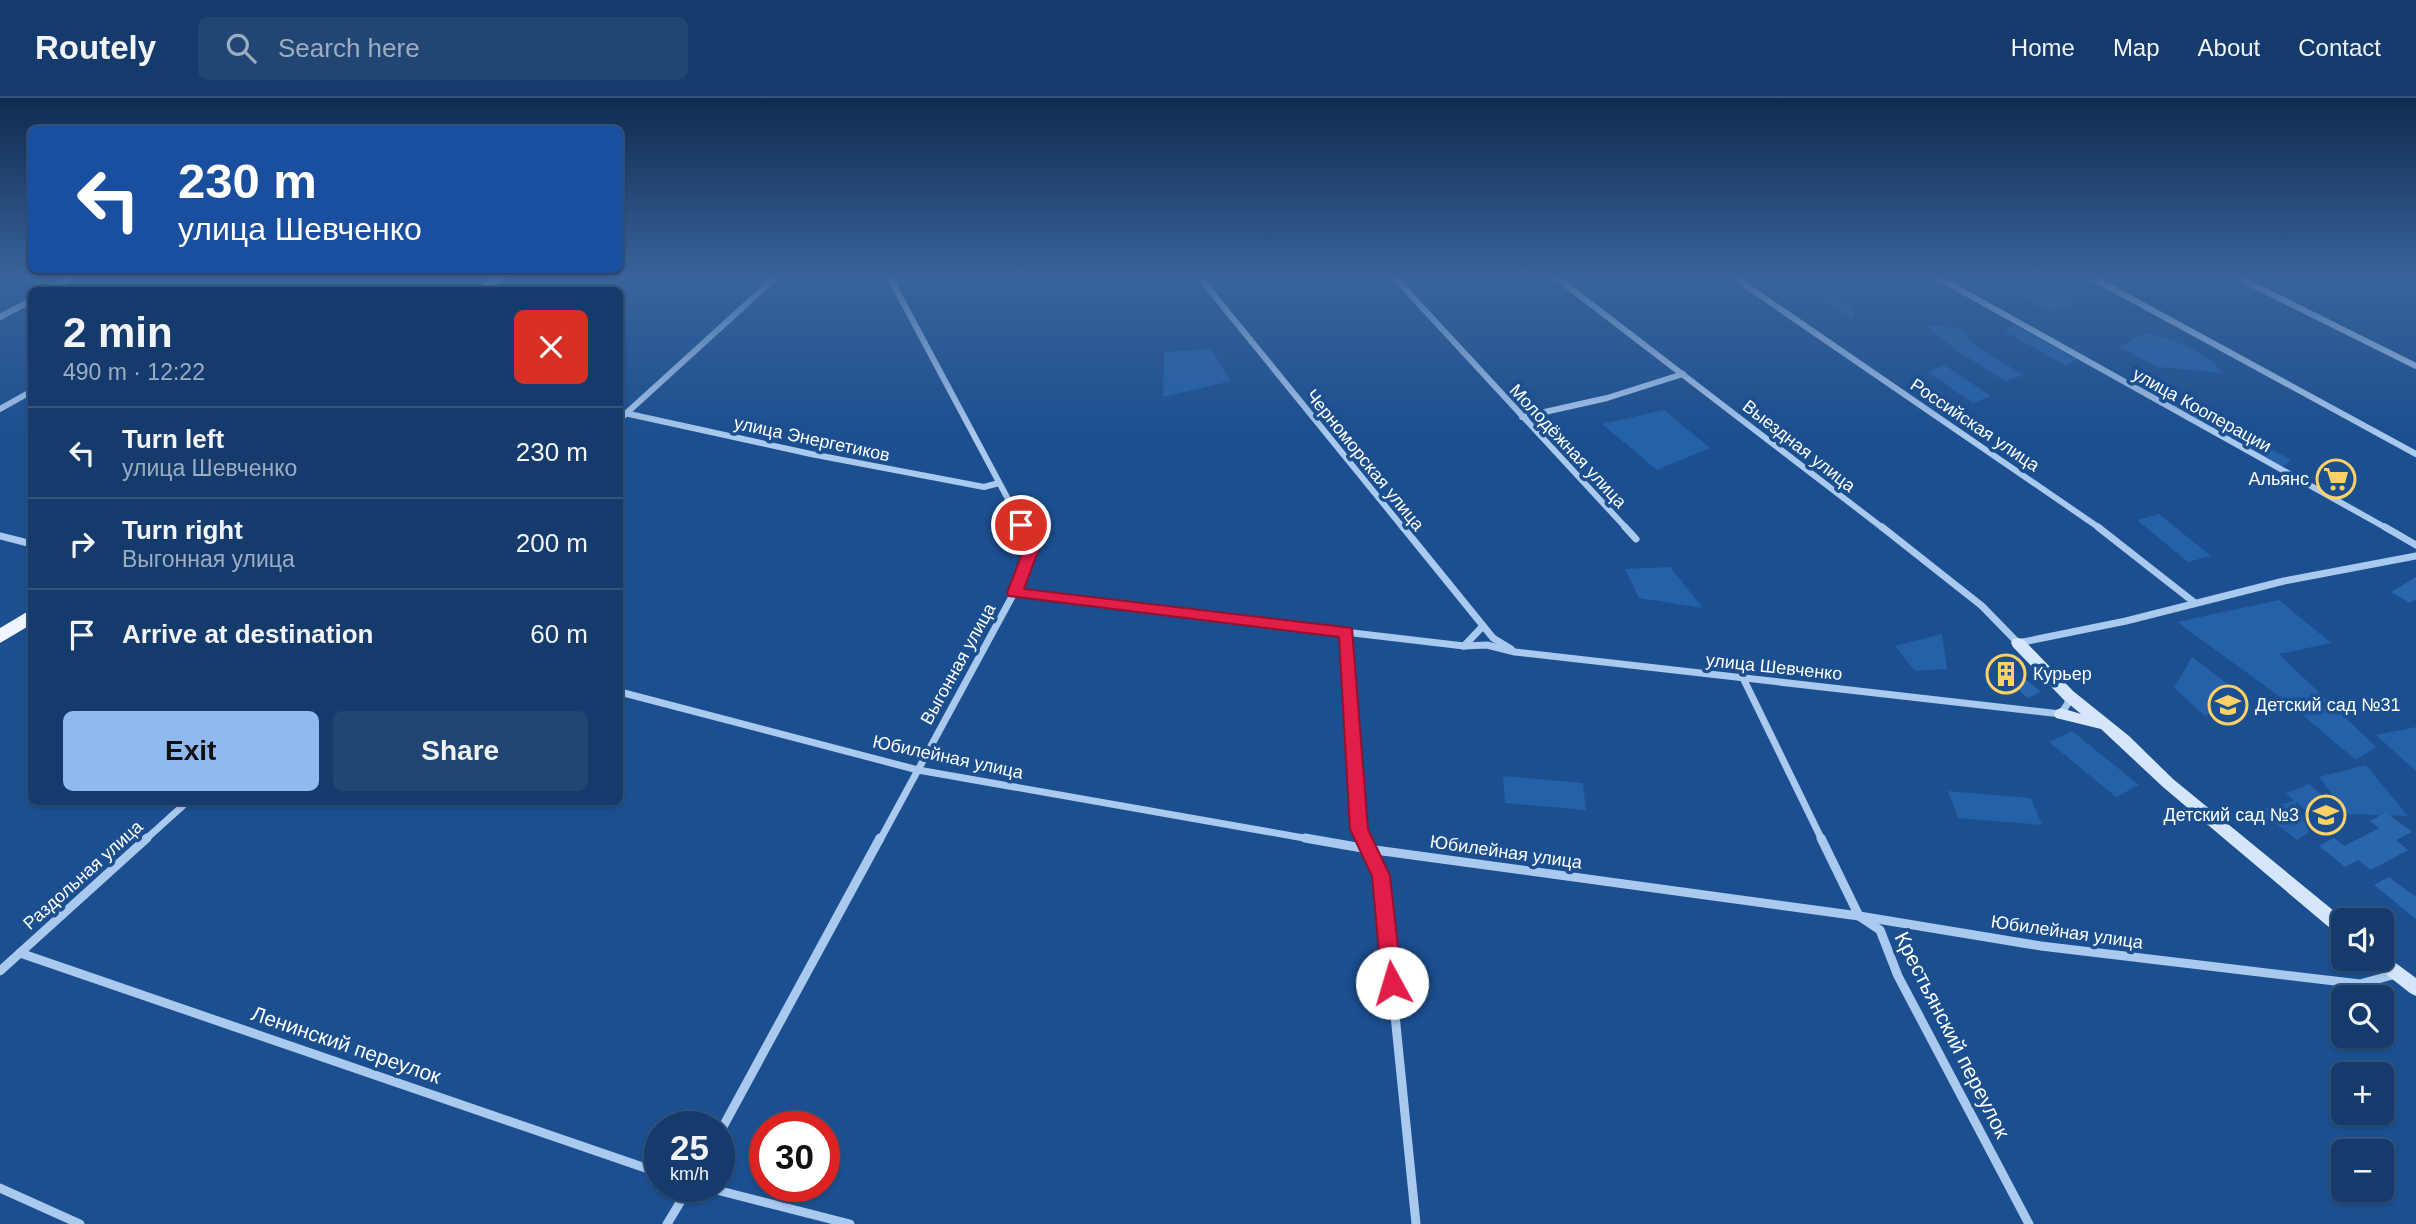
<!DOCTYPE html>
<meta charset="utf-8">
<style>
:root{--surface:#143b6b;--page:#214673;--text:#f1f3f6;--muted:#9dadc1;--line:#33557e;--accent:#90b9f0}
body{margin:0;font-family:Arial,sans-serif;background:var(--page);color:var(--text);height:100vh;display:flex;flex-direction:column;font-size:26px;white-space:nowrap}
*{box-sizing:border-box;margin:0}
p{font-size:23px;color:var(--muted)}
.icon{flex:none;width:38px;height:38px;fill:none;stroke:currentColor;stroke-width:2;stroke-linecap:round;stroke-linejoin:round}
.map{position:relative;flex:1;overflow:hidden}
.details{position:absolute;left:28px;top:189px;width:595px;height:518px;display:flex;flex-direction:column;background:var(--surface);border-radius:10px;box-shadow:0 2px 5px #0004,0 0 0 2px var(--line)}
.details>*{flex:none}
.guide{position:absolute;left:28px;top:28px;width:595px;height:147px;border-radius:10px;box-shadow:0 2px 5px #0004,0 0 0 2px var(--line);background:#1a4fa0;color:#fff;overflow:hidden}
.fabs{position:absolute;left:2331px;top:810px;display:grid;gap:14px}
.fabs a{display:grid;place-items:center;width:63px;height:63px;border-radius:10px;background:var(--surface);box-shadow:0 2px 5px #0004,0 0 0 2px var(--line);font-size:35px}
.speed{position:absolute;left:644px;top:1013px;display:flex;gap:14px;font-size:35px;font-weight:700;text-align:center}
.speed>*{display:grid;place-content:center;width:91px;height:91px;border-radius:50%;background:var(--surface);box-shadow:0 2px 5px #0004,0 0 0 2px var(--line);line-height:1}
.speed small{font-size:18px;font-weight:400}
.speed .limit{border:10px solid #d22;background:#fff;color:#111}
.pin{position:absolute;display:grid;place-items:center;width:60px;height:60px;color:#fff;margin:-30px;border:4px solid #fff;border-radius:50%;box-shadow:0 2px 7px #0007}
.me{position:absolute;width:77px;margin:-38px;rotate:354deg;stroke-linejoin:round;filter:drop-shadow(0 0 5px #0008)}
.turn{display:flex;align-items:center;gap:24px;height:147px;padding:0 35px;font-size:32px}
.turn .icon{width:91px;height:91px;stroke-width:2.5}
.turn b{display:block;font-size:49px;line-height:60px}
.round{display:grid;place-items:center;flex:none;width:74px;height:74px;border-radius:10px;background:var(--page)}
.headline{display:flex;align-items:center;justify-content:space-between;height:119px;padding:0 35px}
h1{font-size:42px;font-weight:800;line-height:52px}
.button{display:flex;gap:14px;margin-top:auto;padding:14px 35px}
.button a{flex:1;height:80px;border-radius:10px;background:var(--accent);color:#111;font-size:28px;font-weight:800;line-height:80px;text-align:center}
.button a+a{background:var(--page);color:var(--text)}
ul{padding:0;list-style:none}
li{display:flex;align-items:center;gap:21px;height:91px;padding:0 35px;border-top:2px solid var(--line)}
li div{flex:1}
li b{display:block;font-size:26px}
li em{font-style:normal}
header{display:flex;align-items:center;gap:42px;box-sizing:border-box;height:98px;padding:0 35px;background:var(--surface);border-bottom:2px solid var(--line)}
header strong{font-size:33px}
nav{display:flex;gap:38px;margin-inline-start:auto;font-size:24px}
.search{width:490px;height:63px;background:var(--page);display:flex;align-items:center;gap:18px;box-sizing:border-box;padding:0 24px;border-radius:10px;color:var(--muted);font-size:26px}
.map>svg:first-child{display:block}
</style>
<header>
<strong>Routely</strong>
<div class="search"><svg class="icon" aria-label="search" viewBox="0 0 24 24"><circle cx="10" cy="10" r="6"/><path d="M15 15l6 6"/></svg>Search here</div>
<nav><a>Home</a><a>Map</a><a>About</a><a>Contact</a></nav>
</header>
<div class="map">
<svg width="2416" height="1126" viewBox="0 0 2416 1126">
<rect width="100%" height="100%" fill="#1b4f8f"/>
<g fill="#2461a8">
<polygon points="1793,180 1810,180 1854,212 1853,221"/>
<polygon points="1992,180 2035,180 2075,204 2070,206 2072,208 2047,214"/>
<polygon points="1925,227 1961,230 1976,248 2023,277 2005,283 1959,254"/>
<polygon points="2014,227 2077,262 2065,267 2004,233"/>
<path d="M 2145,235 C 2174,242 2203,251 2223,275 L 2157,269 L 2120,249 Z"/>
<polygon points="1211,251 1231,283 1163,299 1164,254"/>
<polygon points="1944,267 1991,298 1973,305 1927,274"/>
<polygon points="2182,302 2291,362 2282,369 2172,309"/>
<polygon points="1664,312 1710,350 1657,372 1602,326"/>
<polygon points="2159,416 2211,458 2188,464 2137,422"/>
<polygon points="1670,469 1703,510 1639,500 1625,471"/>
<polygon points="2279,502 2331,545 2279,556 2376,649 2356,662 2287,604 2177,524"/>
<polygon points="1942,536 1947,571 1915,573 1895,548"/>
<polygon points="2192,559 2246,600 2205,618 2174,590"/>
<polygon points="2416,629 2416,673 2376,637"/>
<polygon points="2072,633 2139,687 2116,699 2049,644"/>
<polygon points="2366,667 2408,718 2347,716 2319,679"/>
<polygon points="1503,678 1583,685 1586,712 1505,705"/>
<polygon points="2309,686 2345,716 2322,725 2295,703 2309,734 2297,742 2258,712 2294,703 2286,695"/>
<polygon points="1948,693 2031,700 2042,727 1958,720"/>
</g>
<g fill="#2a66ad">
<polygon points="2416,479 2416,501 2410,505 2391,494"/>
<polygon points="2003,563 2041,594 2028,600 2009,584 2001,583 1985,571"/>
<polygon points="2386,714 2412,734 2396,742 2408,752 2371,772 2358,762 2345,769 2319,748 2334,740 2344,748 2379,730 2370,723"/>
<polygon points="2389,779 2416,799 2416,821 2374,787"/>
</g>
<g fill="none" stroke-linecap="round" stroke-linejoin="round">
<g stroke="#a9c9ee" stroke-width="6">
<polyline points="890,180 1024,431"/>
<polyline points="1200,180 1404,431"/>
<polyline points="1395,180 1627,431"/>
<polyline points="1557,180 1884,431"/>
<polyline points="1735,180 2101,431"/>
<polyline points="1939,180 2388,431"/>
<polyline points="2093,180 2416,356"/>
<polyline points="2239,180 2416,268"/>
<polyline points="57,189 72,192"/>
<polyline points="50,192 72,180"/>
<polyline points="0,219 32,202"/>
<polyline points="0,311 32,293"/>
<polyline points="620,314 811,356 984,389 999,385"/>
<polyline points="1522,319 1607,300 1683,276"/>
<polyline points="620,321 775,180"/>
</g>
<g stroke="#a9c9ee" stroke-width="7">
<polyline points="1403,429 1493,540 1511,551"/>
<polyline points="1625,429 1636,441"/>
<polyline points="1882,429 1982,508 2018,545 2126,523 2284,483 2416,458"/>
<polyline points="2098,429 2195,505"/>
<polyline points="2385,429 2416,447"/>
<polyline points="0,438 32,446"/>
<polyline points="1014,495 1464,548 1483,528"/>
<polyline points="1347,534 1359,731 1364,742"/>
<polyline points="1464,548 1487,547 1515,554 2061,616 2068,605 2068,598"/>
<polyline points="1744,582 1822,742"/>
<polyline points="620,594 918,672 1315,742"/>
<polyline points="145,742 187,704"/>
<polyline points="880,742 1014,495 1033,448 1023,429"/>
</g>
<g stroke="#a9c9ee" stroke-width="9">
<polyline points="1305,740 1368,751 1859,818 2041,848 2360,886 2396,876"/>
<polyline points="1363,740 1381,778 1416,1126"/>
<polyline points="1821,740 1859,818 1880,832 1898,878 2029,1126"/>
<polyline points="20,855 660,1075"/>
<polyline points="0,873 147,740"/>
<polyline points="719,1036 880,740"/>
<polyline points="701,1088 850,1126"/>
<polyline points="0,1090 80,1126"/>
<polyline points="667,1126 690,1088"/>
</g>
<g fill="#d6e6fa" fill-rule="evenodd">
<polygon points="2018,540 2023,541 2073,593 2129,638 2173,681 2345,822 2343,838 2337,836 2163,689 2101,631 2056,620 2054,616 2056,612 2061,610 2081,616 2063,601 2013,549 2011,545 2013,541"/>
<polygon points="2382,855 2416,880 2416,898 2410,895 2373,866 2371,861 2382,861"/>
</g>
<g fill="#f0f6ff" fill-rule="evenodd">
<polygon points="490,180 505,180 490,192 476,192"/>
<polygon points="32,511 32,526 0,545 0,530"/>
</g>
</g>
<linearGradient id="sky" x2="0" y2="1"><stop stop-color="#0f2b4f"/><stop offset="0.53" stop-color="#39639b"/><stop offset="1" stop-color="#39639b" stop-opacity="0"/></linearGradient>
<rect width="2416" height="338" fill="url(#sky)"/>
<polygon fill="#e11d48" stroke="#92132f" stroke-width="2" points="1021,422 1027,424 1040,448 1024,491 1352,530 1368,731 1390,778 1402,885 1399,891 1392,894 1385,891 1382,885 1372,778 1350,731 1339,539 1009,498 1007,495 1025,448 1014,427"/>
<defs>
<symbol id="supermarket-ring" viewBox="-11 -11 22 22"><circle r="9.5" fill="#1b4f8f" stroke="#ffd166" stroke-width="1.5"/><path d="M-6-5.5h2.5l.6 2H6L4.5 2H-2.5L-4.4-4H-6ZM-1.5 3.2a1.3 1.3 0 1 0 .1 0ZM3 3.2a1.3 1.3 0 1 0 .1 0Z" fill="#ffd166"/></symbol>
<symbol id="building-ring" viewBox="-11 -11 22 22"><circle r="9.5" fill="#1b4f8f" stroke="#ffd166" stroke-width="1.5"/><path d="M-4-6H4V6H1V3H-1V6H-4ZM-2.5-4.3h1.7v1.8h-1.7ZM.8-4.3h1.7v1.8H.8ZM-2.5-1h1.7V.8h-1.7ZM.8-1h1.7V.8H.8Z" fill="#ffd166"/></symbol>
<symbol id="school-ring" viewBox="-11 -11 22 22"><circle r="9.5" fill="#1b4f8f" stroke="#ffd166" stroke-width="1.5"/><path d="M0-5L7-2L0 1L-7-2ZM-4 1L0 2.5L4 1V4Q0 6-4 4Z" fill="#ffd166"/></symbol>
</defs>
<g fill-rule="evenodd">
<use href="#supermarket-ring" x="2314" y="359" width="44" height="44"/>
<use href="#building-ring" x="1984" y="554" width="44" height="44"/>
<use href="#school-ring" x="2206" y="585" width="44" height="44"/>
<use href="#school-ring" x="2304" y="695" width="44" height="44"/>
</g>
<g text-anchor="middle" stroke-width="7" stroke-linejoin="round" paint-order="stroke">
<g font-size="18" fill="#fff" stroke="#1b4f8f">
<text transform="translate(2202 312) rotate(29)" y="6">улица Кооперации</text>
<text transform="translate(1975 327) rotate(34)" y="6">Российская улица</text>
<text transform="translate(812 341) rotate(12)" y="6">улица Энергетиков</text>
<text transform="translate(1568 348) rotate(47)" y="6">Молодёжная улица</text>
<text transform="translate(1799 348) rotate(38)" y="6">Выездная улица</text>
<text transform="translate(1365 362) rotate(51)" y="6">Черноморская улица</text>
<text transform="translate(958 566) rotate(-61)" y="6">Выгонная улица</text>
<text transform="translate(1774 569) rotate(6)" y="6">улица Шевченко</text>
<text transform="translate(948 659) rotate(12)" y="6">Юбилейная улица</text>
<text transform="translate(1506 754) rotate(8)" y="6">Юбилейная улица</text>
<text transform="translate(83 777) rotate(-42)" y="6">Раздольная улица</text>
<text transform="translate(2067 834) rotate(8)" y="6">Юбилейная улица</text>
</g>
<g font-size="18" fill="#fff" stroke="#1b4f8f" text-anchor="end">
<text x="2309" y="387">Альянс</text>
<text x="2033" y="582" text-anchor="start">Курьер</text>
<text x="2255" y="613" text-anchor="start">Детский сад №31</text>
<text x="2299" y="723">Детский сад №3</text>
</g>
<g font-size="21" fill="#fff" stroke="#1b4f8f">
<text transform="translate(1952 937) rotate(63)" y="7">Крестьянский переулок</text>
<text transform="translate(346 947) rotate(19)" y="7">Ленинский переулок</text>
</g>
</g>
</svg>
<div class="fabs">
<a><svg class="icon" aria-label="sound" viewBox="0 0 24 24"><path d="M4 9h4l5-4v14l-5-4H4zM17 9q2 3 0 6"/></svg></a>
<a><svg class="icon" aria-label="search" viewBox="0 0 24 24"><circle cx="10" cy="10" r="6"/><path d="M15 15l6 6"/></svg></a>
<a>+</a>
<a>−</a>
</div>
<div class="speed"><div>25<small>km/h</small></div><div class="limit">30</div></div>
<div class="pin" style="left:1021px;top:427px;background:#d93025"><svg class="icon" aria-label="arrive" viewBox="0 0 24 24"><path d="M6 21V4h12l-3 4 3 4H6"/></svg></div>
<svg class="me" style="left:1392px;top:885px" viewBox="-20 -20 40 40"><circle r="19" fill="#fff"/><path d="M0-13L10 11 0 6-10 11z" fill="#e11d48"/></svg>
<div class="guide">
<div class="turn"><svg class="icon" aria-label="left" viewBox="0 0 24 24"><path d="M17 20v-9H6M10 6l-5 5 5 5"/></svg><div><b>230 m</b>улица Шевченко</div></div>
</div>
<section class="details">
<div class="headline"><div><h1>2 min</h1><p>490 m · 12:22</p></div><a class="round" style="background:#d93025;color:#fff"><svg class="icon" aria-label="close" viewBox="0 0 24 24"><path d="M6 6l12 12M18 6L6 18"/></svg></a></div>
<ul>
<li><svg class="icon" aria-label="left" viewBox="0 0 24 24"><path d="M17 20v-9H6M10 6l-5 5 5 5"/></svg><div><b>Turn left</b><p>улица Шевченко</p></div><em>230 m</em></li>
<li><svg class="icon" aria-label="right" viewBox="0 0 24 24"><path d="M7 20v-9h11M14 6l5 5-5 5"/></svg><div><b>Turn right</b><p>Выгонная улица</p></div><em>200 m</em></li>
<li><svg class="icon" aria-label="arrive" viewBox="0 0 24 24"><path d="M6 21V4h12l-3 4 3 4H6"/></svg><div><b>Arrive at destination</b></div><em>60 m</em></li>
</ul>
<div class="button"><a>Exit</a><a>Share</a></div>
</section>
</div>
